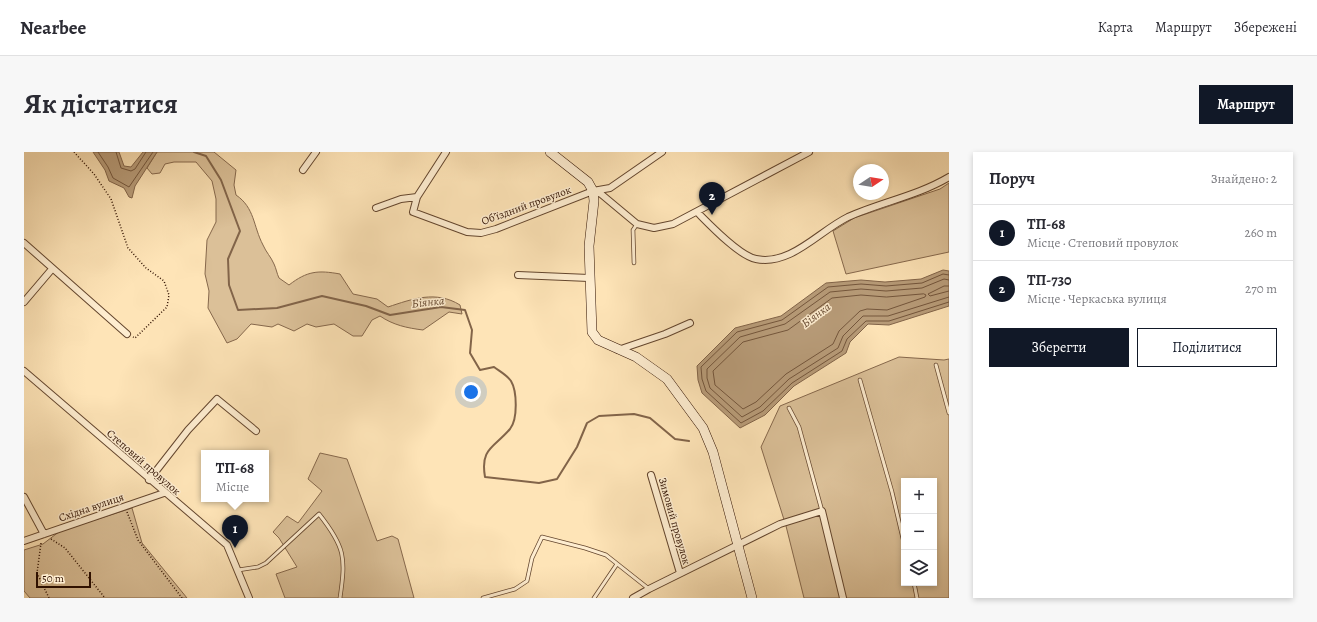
<!DOCTYPE html>
<html lang="uk">
<head>
<meta charset="utf-8">
<style>
  :root { --surface:#fff; --page:#f7f7f7; --text:#2b2b33; --muted:#7c7c81; --line:#e1e1e2; --accent:#111827 }
  body { margin:0; font-family:Alegreya,serif; background:var(--page); color:var(--text) }
  .controls { position:absolute; right:12px; bottom:12px; display:grid; overflow:hidden; border-radius:0px; box-shadow:0 2px 6px #0003 }
  .controls button { width:36px; height:36px; display:grid; place-items:center; padding:0; border:0; border-bottom:1px solid var(--line); background:var(--surface); color:var(--text); font:20px sans-serif }
  .compass { position:absolute; left:829px; top:12px; width:36px; height:36px; border-radius:50%; background:var(--surface); box-shadow:0 2px 6px #0003; rotate:78deg }
  .scale { position:absolute; left:12px; bottom:10px; width:55px; box-sizing:border-box; padding-left:4px; border:2px solid #301100; border-top:0; font-size:11px; line-height:14px; white-space:nowrap; color:#301100; -webkit-text-stroke:3px #feedd0; paint-order:stroke }
  .you { position:absolute; left:447px; top:240px; width:14px; height:14px; margin:-10px; border:3px solid #fff; border-radius:50%; background:#1a73e8; box-shadow:0 0 0 6px #1a73e833 }
  .badge { display:grid; place-items:center; width:26px; height:26px; border-radius:50%; background:var(--accent); color:#fff; font-size:13px; font-weight:700 }
  .pin { position:absolute; translate:-50% -33px; filter:drop-shadow(0 1px 2px #0008) }
  .pin::after { content:''; position:absolute; top:21px; width:14px; height:12px; background:inherit; clip-path:polygon(0 0,100% 0,50% 100%) }
  .popup { position:absolute; left:177px; top:298px; width:68px; height:52px; box-sizing:border-box; display:grid; place-content:center; border-radius:0px; background:var(--surface); filter:drop-shadow(0 1px 3px #0005); font-size:13px; white-space:nowrap; color:var(--muted) }
  .popup b { font-size:15px; color:var(--text) }
  .popup::after { content:''; position:absolute; left:50%; top:100%; margin-left:-8px; border:8px solid transparent; border-top-color:var(--surface) }
  .list { margin:0; padding:0; list-style:none }
  h2 { display:flex; justify-content:space-between; align-items:center; height:52px; margin:0; padding:0 16px; font-size:17px }
  h2 small { font-size:13px; font-weight:400; color:var(--muted) }
  .list li { display:grid; grid-template-columns:26px 1fr auto; gap:12px; align-items:center; box-sizing:border-box; height:56px; padding:0 16px; border-top:1px solid var(--line) }
  .list b { display:block; font-size:15px; white-space:nowrap }
  .list p { margin:0; font-size:13px; white-space:nowrap; color:var(--muted) }
  .list em { font-size:13px; font-style:normal; color:var(--muted) }
  .actions { display:flex; gap:8px; padding:12px 16px }
  .actions a { flex:1; padding:9px 0; border:1px solid var(--accent); border-radius:0px; text-align:center; font-size:14px; color:var(--accent) }
  .actions .main { background:var(--accent); color:#fff }
  .icon { flex:none; width:22px; height:22px; fill:none; stroke:currentColor; stroke-width:2; stroke-linecap:round; stroke-linejoin:round }
  .map { position:relative; flex:none; width:925px; height:446px; overflow:hidden; border-radius:0px }
  header { display:flex; align-items:center; gap:24px; box-sizing:border-box; height:56px; padding:0 20px; background:var(--surface); border-bottom:1px solid var(--line) }
  header strong { font-size:19px }
  nav { display:flex; gap:22px; margin-inline-start:auto; font-size:14px }
  .intro { display:flex; align-items:center; justify-content:space-between; box-sizing:border-box; height:96px; padding:0 24px }
  h1 { margin:0; font-size:28px }
  .button { padding:10px 18px; border-radius:0px; background:var(--accent); color:#fff; font-size:14px; font-weight:700 }
  main { display:flex; gap:24px; padding:0 24px }
  aside { flex:1; background:var(--surface); border-radius:0px; box-shadow:0 2px 6px #0003 }
  .map>svg:first-child { display:block }
  .green { fill:#dbc098; stroke:#86684c; fill-rule:evenodd }
  .water { fill:#b89c79; stroke:#826449 }
  .lines { fill:none; stroke-linecap:round; stroke-linejoin:round }
  .shore { stroke:#74563c; stroke-width:1 }
  .stream { stroke:#826449; stroke-width:2 }
  .lane-casing { stroke:#64462e; stroke-width:4.5 }
  .street-casing { stroke:#64462e; stroke-width:8 }
  .secondary-casing { stroke:#301100; stroke-width:10 }
  .path { stroke:#301100; stroke-width:1.5; stroke-dasharray:1 2; stroke-linecap:butt }
  .lane { stroke:#feedd0; stroke-width:3 }
  .street { stroke:#feedd0; stroke-width:6 }
  .secondary { stroke:#feedd0; stroke-width:9 }
  .labels { text-anchor:middle; stroke-width:3; stroke-linejoin:round; paint-order:stroke }
  .street-label { font-size:11px; fill:#301100; stroke:#feedd0 }
  .water-label { font-size:12px; font-style:italic; fill:#664930; stroke:#feedd0 }
</style>
</head>
<body>
<header>
<strong>Nearbee</strong>
<nav><a>Карта</a><a>Маршрут</a><a>Збережені</a></nav>
</header>
<div class="intro"><h1>Як дістатися</h1><a class="button">Маршрут</a></div>
<main>
<div class="map">
<svg width="925" height="446" viewBox="0 0 925 446">
  <rect width="100%" height="100%" fill="#fee4b7"/>
  <filter id="stains"><feTurbulence type="fractalNoise" baseFrequency=".005" numOctaves="4"/><feColorMatrix values="0 0 0 0 .2 0 0 0 0 .09 0 0 0 0 .02 0 0 0 .5 -.17"/></filter>
  <radialGradient id="worn" r=".72"><stop offset=".6" stop-color="#630" stop-opacity="0"/><stop offset="1" stop-color="#630" stop-opacity=".3"/></radialGradient>
  <path class="green" d="M133 0H190L212 18 210 33 212 43C231 56 229 74 239 93 242 100 247 105 250 112 252 116 253 122 255 126L265 133C283 119 294 118 316 122L329 142 353 147 364 155C388 147 412 138 436 153L438 162 425 160 399 178C383 176 369 173 356 164L348 168 338 184H329L310 172 292 175 283 172 270 179 254 172 248 175 227 172 213 187 203 191 184 156 185 139 181 122 183 88 192 70V47L188 29 172 10H150L141 12 136 21 128 22 123 16Z
    M925 31V100L822 122 809 79 830 66 916 37Z
    M875 205 920 208 925 207V446H780L762 374 737 295 756 254ZM880 329H910V431H880Z
    M296 301 323 307 353 389 368 384 374 387 390 446H261L252 422 273 415 255 386 249 380 263 364 274 371 298 339 284 327Z
    M108 356 118 391 163 446H6L0 439V398L19 392 36 379Z"/>
  <path class="water" d="M69 0H95L100 14 107 15 119 0H133L111 34 108 46 105 45 100 36 85 29 81 18Z
    M919 118 925 119V154L865 173 844 172 826 190 822 201 770 234 741 263 716 276 678 241 674 228 673 214 711 176 757 164 802 131 837 128 861 130 897 127Z"/>
  <g class="lines">
    <path class="shore" d="M74 0 84 15 89 26 105 35 129 0
      M92 0 97 16 107 19 111 17 122 0
      M925 123 919 122 898 131 862 134 837 132 804 135 758 168 713 180 677 215 678 227 682 239 717 271 739 259 768 231 818 199 823 187 842 169H865L925 150
      M925 128 920 127 898 136 862 139 837 137 806 140 761 172 716 185 683 217V226L686 236 718 265 736 255 765 227 814 196 819 184 839 164H864L925 145
      M925 134H920L904 142 906 144 925 139
      M900 142 902 143 901 145 863 158 843 157 836 159 815 179 809 192 762 222 732 250 719 257 691 233 689 219 719 190 764 178 808 146 837 143 862 145Z"/>
    <path class="stream" d="M170 0 182 4 197 28 216 79 204 107 205 133 214 158 253 156 298 144 342 154 366 163 417 155 441 158 448 178 446 201 456 218 470 215C475 219 483 223 487 229 493 239 494 267 486 277 470 296 456 296 461 325L515 331 533 327 553 295 563 271 575 264 610 262 626 266 651 287 665 289"/>
    <g class="lane-casing">
      <path id="lane" d="M610 111 609 78 613 72
        M912 213 925 261
        M836 228 868 340 880 391
        M765 256 775 275 798 359
        M214 418 234 415 242 411 295 362C321 395 322 405 316 446
        M890 431 893 446
        M459 446 491 437 503 429 508 406 518 385 561 396 582 403 625 437
        M570 446 593 412"/>
    </g>
    <g class="street-casing">
      <path id="street" d="M422 0 393 45 389 60 443 80 457 81 472 77 569 39 586 36 638 0
        M279 18 292 0
        M570 39 577 42 613 72 630 76 649 72 785 0
        M352 56 377 47 393 45
        M673 60C685 72 715 104 732 107 767 114 795 79 824 65 857 50 893 44 925 25
        M0 91 103 182
        M494 123 565 126
        M0 150 28 117
        M594 198 641 182 666 171
        M0 219 203 393 225 446
        M627 323 656 421
        M125 328 164 278 193 247 232 279
        M0 345 20 382
        M0 389 140 341
        M609 446 625 437 756 372 798 359 819 446"/>
    </g>
    <g class="secondary-casing">
      <path id="secondary" d="M526 0 564 30 569 39 570 49 565 94 568 180 574 188 612 205 643 227 679 276 689 300 728 446"/>
    </g>
    <path class="path" d="M50 0 70 22 87 47 104 96 122 116 140 129 145 143 143 155 111 186 109 185
      M103 360 114 388 158 446
      M27 387 41 396 81 446
      M17 391 13 421 25 446"/>
    <use href="#lane" class="lane"/>
    <use href="#street" class="street"/>
    <use href="#secondary" class="secondary"/>
  </g>
  <g class="labels">
    <g class="street-label">
      <text transform="translate(502 53) rotate(-20)" y="4">Обʼїздний провулок</text>
      <text transform="translate(120 310) rotate(41)" y="4">Степовий провулок</text>
      <text transform="translate(67 355) rotate(-19)" y="4">Східна вулиця</text>
      <text transform="translate(651 369) rotate(74)" y="4">Зимовий провулок</text>
    </g>
    <g class="water-label">
      <text transform="translate(404 150) rotate(-6)" y="4">Біянка</text>
      <text transform="translate(792 163) rotate(-37)" y="4">Біянка</text>
    </g>
  </g>
  <rect width="100%" height="100%" filter="url(#stains)"/>
  <rect width="100%" height="100%" fill="url(#worn)"/>
</svg>
<div class="controls">
<button>+</button>
<button>−</button>
<button><svg class="icon" aria-label="layers" viewBox="0 0 24 24"><path d="M12 4l9 5-9 5-9-5zM3 14l9 5 9-5"/></svg></button>
</div>
<svg class="compass" viewBox="-18 -18 36 36"><path d="M0-13l5 13h-10z" fill="#e53935"/><path d="M0 13l5-13h-10z" fill="#7c7c81"/></svg>
<div class="scale">50 m</div>
<div class="you"></div>
<div class="pin badge" style="left:211px;top:396px">1</div>
<div class="popup"><b>ТП-68</b>Місце</div>
<div class="pin badge" style="left:688px;top:63px">2</div>
</div>
<aside>
<h2>Поруч<small>Знайдено: 2</small></h2>
<ul class="list">
<li><span class="badge">1</span><div><b>ТП-68</b><p>Місце · Степовий провулок</p></div><em>260 m</em></li>
<li><span class="badge">2</span><div><b>ТП-730</b><p>Місце · Черкаська вулиця</p></div><em>270 m</em></li>
</ul>
<div class="actions"><a class="main">Зберегти</a><a>Поділитися</a></div>
</aside>
</main>
</body>
</html>
